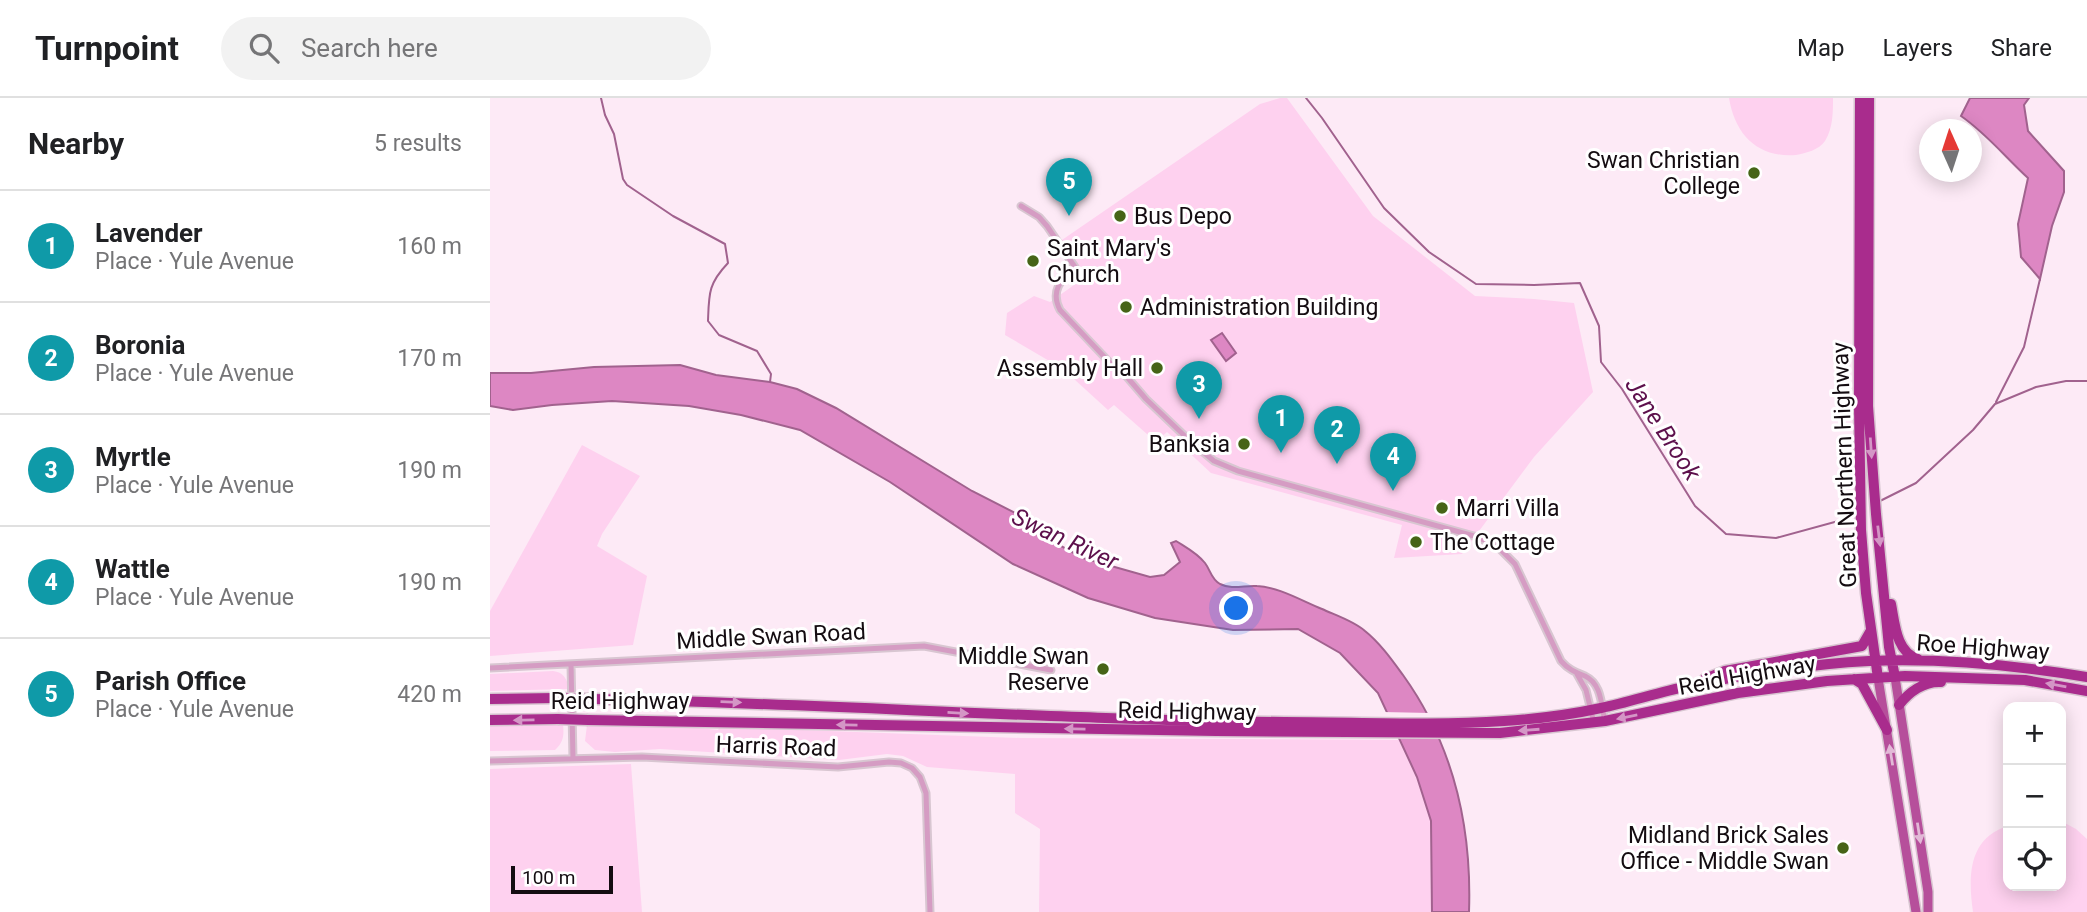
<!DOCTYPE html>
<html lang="en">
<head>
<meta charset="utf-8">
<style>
  :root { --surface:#fff; --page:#f2f2f2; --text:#202124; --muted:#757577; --line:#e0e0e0; --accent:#2563eb }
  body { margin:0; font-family:Roboto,sans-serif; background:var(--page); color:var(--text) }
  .controls { position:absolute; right:21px; bottom:21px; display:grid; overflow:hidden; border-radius:14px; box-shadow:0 4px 18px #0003 }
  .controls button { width:63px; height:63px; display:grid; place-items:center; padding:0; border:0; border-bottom:2px solid var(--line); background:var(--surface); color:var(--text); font:35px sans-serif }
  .compass { position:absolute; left:1429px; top:21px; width:63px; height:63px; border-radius:50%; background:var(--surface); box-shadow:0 4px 18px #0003; rotate:357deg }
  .scale { position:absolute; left:21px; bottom:18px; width:102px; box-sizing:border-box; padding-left:7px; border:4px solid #140c11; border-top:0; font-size:19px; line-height:24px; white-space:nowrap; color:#140c11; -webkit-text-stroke:5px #fff; paint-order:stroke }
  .you { position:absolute; left:747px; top:511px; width:24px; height:24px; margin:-18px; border:5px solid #fff; border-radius:50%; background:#1a73e8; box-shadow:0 0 0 10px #1a73e833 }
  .badge { display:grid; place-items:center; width:46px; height:46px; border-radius:50%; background:var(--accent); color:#fff; font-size:23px; font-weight:700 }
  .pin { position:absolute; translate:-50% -58px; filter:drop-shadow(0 2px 4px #0008) }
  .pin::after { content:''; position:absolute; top:37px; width:24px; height:21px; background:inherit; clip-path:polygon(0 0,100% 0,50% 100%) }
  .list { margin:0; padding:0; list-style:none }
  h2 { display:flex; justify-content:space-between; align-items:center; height:91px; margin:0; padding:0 28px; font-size:30px }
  h2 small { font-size:23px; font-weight:400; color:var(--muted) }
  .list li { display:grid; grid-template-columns:46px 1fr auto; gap:21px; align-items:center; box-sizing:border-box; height:112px; padding:0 28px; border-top:2px solid var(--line) }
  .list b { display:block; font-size:26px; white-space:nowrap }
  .list p { margin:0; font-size:23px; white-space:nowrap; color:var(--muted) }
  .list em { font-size:23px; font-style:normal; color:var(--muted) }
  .icon { flex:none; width:38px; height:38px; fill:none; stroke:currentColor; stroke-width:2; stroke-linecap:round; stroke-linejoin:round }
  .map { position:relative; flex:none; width:1597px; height:814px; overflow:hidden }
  header { display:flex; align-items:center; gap:42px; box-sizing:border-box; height:98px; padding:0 35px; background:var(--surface); border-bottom:2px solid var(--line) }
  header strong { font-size:33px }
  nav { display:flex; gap:38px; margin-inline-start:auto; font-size:24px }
  .search { width:490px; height:63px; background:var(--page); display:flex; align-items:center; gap:18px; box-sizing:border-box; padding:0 24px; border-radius:38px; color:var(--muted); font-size:26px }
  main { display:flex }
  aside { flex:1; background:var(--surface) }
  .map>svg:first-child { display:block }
  .green { fill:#fed1ef }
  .water { fill:#dd87c3; stroke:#a1628e; stroke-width:2 }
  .pier { fill:#fdeaf6 }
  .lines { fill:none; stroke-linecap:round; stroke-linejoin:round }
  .stream { stroke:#a1628e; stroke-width:2 }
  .street-casing { stroke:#d8c6d1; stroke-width:9 }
  .primary-casing { stroke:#d8c6d1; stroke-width:12 }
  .highway-casing { stroke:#d8c6d1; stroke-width:13 }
  .street { stroke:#d59cc3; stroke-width:5 }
  .primary { stroke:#b64f9b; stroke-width:9 }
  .highway { stroke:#a92c8d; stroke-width:10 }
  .highway-bridge-casing { stroke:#d8c6d1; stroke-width:13; stroke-linecap:butt }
  .highway-bridge { stroke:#a92c8d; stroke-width:10 }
  .oneway { fill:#d496c6 }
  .oneway2 { fill:#e2b9d7 }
  .poi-dot { fill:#466417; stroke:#fff; stroke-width:2.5 }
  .labels { text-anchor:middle; stroke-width:6; stroke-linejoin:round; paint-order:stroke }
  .poi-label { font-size:23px; fill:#140c11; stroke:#fff; text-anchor:end }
  .street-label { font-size:23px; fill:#140c11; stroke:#fff }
  .water-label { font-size:24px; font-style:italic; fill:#5d104c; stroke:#fff }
</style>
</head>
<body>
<header>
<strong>Turnpoint</strong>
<div class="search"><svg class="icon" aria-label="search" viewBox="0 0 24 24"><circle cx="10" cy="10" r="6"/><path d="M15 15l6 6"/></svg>Search here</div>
<nav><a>Map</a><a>Layers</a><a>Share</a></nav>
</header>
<main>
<aside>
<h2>Nearby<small>5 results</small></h2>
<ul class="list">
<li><span class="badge" style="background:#0f9aa8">1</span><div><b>Lavender</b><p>Place · Yule Avenue</p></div><em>160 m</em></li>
<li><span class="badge" style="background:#0f9aa8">2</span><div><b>Boronia</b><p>Place · Yule Avenue</p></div><em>170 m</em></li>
<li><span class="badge" style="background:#0f9aa8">3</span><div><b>Myrtle</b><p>Place · Yule Avenue</p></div><em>190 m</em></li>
<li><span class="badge" style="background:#0f9aa8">4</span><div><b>Wattle</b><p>Place · Yule Avenue</p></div><em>190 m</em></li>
<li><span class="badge" style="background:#0f9aa8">5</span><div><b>Parish Office</b><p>Place · Yule Avenue</p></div><em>420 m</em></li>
</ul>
</aside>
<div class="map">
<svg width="1597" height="814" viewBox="0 0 1597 814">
  <rect width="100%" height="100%" fill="#fdeaf6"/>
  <path class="green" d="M790 0H797L883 118 985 198 1044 201 1084 205 1103 294 1044 359 972 456 904 460 912 427 721 375 677 334 666 344 624 307 618 312 573 271 515 237 517 215 544 198 560 204 594 180 569 144 770 6Z
    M1239 0H1343C1343 14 1343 30 1335 43 1329 52 1316 55 1306 57 1268 60 1245 37 1239 0Z
    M92 347 150 378 112 436 107 448 157 478 143 547 0 558V513Z
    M63 573C73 574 78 581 78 591L0 593V576Z
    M0 626H73C74 637 74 644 65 652L0 653Z
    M114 626H168L228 632 230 629 531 640 909 642 927 679 941 723 942 814H549L550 731 525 715V676L437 669 413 658 397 656 349 662 170 651 125 654 105 652 95 643 97 627Z
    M141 666 152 814H0V671Z
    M1571 723 1586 731 1597 741V814H1483C1478 779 1478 740 1518 728V788H1571Z"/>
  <path class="water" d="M1480 0H1539L1534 7 1538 33 1574 73V94L1562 128 1550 181 1531 159 1528 126 1538 80C1515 59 1497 36 1471 18Z
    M732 235 746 255 736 263 721 242Z
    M190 267 226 277 280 284 307 291 346 310 482 393 539 422 569 447 593 460 660 479 674 477 690 464 681 445 686 443C697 450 707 455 715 465 721 473 721 481 730 486 742 492 755 487 767 488 789 489 812 503 832 511 845 517 864 523 875 533 890 545 902 562 913 577 964 648 982 728 979 814H942L941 723 927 679 888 595 850 555 808 531 743 532 665 520 598 500 523 466 400 384 310 332 251 317 199 308 122 303 62 307 23 312 0 308V275H41L104 269Z"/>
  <path class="pier" d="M893 614 940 615 954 640H904Z"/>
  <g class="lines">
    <path class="stream" d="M111 0 115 17 124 36 133 81 137 87 183 118 235 146 238 165C218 186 219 196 218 223L229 237 267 253 281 276 280 284
      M816 0 832 20 894 110 939 154 986 186 1044 187 1090 185 1109 228 1111 264 1132 291 1205 408 1236 436 1286 440 1352 422 1367 414
      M1506 304 1534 249 1550 181
      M1390 403 1426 385 1483 332 1505 306 1546 289 1576 283H1597"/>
    <g class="street-casing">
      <path id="street" d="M531 108 549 119 557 128 585 169C571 181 560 193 570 212L622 267 637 279 656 301 700 343 724 363 748 373 984 438 1006 447 1025 466 1071 563C1079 572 1085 574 1095 578 1112 586 1111 607 1115 623
        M81 566 83 661
        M0 570 434 548 561 572
        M1087 576 1096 592 1104 625
        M0 663 152 659 348 669 399 664 411 665 422 670 430 679 436 695 440 814"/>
    </g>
    <g class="primary-casing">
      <path id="primary" d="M1405 579 1438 794V814
        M1388 580 1426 814"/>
    </g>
    <g class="highway-casing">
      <path id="highway" d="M1370 0 1369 308 1371 432 1376 495 1388 580
        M1379 0 1378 308 1386 416 1399 549 1405 579
        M1401 506C1405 526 1406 554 1428 561
        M1215 581 1235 573 1372 548 1380 534
        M1364 581 1372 586 1397 632
        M0 601 65 600
        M99 601C331 605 562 622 794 624 867 624 941 628 1014 623 1046 621 1079 617 1111 610 1140 604 1169 594 1199 588 1258 576 1319 566 1379 563 1452 560 1525 567 1597 579
        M1409 607C1419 594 1434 583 1451 584
        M0 622 68 621
        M98 622 726 633 1010 635 1115 623 1248 595 1337 583 1415 578 1535 582 1597 593"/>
    </g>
    <use href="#street" class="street"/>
    <use href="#primary" class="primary"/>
    <use href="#highway" class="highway"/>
    <g class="highway-bridge-casing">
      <path id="highway-bridge" d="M65 600 99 601
        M68 621 98 622"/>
    </g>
    <use href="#highway-bridge" class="highway-bridge"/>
  </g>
  <defs><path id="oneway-solid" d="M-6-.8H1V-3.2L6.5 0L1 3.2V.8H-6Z" transform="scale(1.75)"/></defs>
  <g class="oneway">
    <use href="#oneway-solid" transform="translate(1381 350) rotate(86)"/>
    <use href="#oneway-solid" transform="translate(1389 438) rotate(83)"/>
    <use href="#oneway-solid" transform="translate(1566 587) rotate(-170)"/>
    <use href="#oneway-solid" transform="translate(241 604) rotate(2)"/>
    <use href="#oneway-solid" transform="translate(468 615) rotate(3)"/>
    <use href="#oneway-solid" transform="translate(1137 619) rotate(169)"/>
    <use href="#oneway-solid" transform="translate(34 622) rotate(179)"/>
    <use href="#oneway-solid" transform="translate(357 627) rotate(-179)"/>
    <use href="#oneway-solid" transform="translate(585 631) rotate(-179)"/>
    <use href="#oneway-solid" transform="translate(1039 632) rotate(176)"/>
  </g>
  <g class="oneway2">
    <use href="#oneway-solid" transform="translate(1401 657) rotate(-99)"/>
    <use href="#oneway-solid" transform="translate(1429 735) rotate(81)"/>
  </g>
  <g class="poi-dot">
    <circle cx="1264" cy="75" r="7"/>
    <circle cx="630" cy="118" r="7"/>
    <circle cx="543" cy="163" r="7"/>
    <circle cx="636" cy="209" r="7"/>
    <circle cx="667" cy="270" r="7"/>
    <circle cx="754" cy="346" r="7"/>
    <circle cx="952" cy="410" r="7"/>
    <circle cx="926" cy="444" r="7"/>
    <circle cx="613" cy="571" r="7"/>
    <circle cx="1353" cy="750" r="7"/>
  </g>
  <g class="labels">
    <g class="poi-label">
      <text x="1250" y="70">Swan Christian<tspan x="1250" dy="26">College</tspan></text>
      <text x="644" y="126" text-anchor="start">Bus Depo</text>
      <text x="557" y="158" text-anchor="start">Saint Mary's<tspan x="557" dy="26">Church</tspan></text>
      <text x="650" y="217" text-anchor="start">Administration Building</text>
      <text x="653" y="278">Assembly Hall</text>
      <text x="740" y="354">Banksia</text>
      <text x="966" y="418" text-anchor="start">Marri Villa</text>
      <text x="940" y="452" text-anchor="start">The Cottage</text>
      <text x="599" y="566">Middle Swan<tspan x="599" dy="26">Reserve</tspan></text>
      <text x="1339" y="745">Midland Brick Sales<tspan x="1339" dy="26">Office - Middle Swan</tspan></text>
    </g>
    <g class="street-label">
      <text transform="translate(1354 367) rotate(-92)" y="8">Great Northern Highway</text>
      <text transform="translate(281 538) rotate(-3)" y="8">Middle Swan Road</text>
      <text transform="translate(1493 549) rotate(4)" y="8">Roe Highway</text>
      <text transform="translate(1257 577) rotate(-10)" y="8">Reid Highway</text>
      <text x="130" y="611">Reid Highway</text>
      <text transform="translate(697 613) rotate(1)" y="8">Reid Highway</text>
      <text transform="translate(286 648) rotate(2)" y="8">Harris Road</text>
    </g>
    <g class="water-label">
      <text transform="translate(1173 331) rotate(57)" y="8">Jane Brook</text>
      <text transform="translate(575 441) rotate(25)" y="8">Swan River</text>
    </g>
  </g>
</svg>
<div class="controls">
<button>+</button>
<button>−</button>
<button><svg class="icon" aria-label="locate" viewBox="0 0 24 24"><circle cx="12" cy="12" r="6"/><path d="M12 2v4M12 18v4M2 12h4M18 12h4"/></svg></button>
</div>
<svg class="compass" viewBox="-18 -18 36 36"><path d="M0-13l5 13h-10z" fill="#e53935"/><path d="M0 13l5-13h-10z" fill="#757577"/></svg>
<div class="scale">100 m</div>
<div class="you"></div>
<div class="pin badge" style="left:791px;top:355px;background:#0f9aa8">1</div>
<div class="pin badge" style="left:847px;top:366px;background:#0f9aa8">2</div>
<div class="pin badge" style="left:709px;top:321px;background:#0f9aa8">3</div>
<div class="pin badge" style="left:903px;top:393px;background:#0f9aa8">4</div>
<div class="pin badge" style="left:579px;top:118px;background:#0f9aa8">5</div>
</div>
</main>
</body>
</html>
